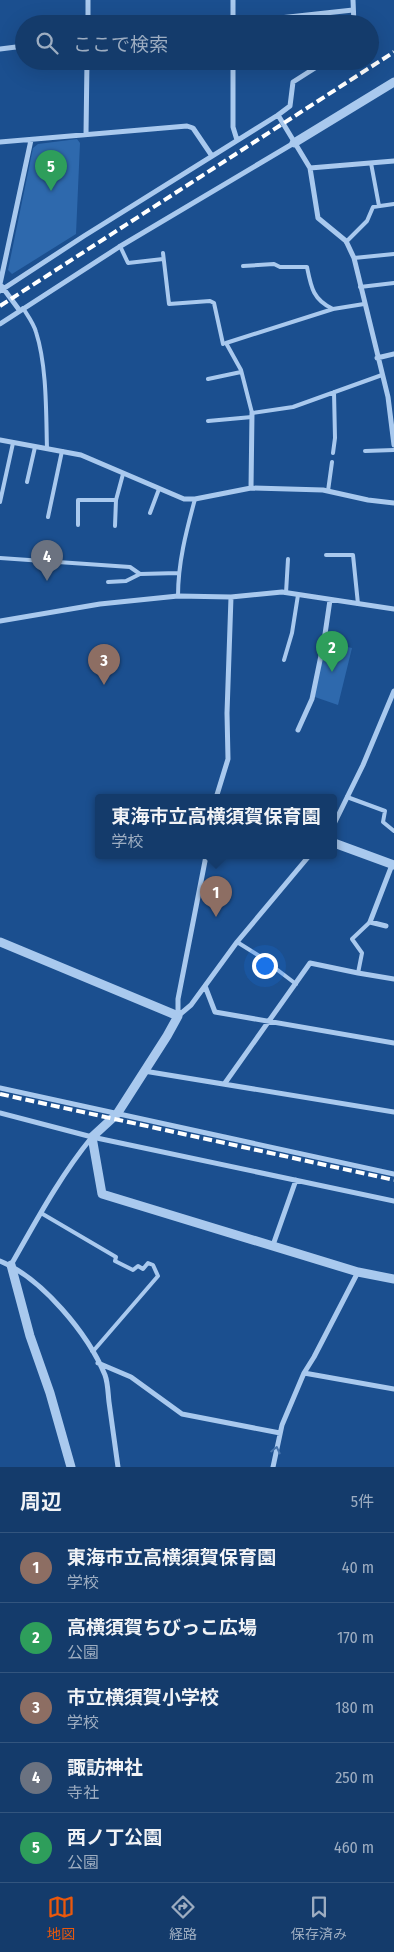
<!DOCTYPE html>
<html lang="ja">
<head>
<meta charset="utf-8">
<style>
  :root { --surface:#143b6b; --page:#1d4271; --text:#f1f3f6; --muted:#9dadc1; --line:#33557e; --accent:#ea580c }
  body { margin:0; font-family:"Fira Sans Condensed","Noto Sans JP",sans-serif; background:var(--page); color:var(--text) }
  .you { position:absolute; left:264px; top:965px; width:18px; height:18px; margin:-12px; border:4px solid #fff; border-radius:50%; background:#1a73e8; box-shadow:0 0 0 8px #1a73e833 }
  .badge { display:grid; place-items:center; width:32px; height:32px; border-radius:50%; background:var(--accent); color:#fff; font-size:16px; font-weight:700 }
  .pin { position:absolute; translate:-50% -41px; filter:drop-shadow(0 1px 2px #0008) }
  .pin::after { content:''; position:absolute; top:26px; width:18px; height:15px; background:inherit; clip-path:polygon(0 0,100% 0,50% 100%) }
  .popup { position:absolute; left:95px; top:794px; width:242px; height:65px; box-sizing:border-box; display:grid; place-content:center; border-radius:5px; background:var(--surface); filter:drop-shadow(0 1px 4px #0005); font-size:16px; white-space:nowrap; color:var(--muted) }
  .popup b { font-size:19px; color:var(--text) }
  .popup::after { content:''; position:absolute; left:50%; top:100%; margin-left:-10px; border:10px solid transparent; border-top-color:var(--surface) }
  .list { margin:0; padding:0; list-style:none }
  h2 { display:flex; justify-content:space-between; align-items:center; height:65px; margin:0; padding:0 20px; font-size:21px }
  h2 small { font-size:16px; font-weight:400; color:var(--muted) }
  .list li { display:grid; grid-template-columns:32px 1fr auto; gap:15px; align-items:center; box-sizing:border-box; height:70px; padding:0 20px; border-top:1px solid var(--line) }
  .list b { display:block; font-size:19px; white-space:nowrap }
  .list p { margin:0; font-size:16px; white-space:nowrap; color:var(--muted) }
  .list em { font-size:16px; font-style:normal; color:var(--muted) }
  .icon { flex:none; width:28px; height:28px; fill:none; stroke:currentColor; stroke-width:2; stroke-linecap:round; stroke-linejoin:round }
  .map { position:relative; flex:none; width:394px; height:1467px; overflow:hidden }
  .search { position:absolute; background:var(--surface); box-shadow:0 5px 20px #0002; left:15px; right:15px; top:15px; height:55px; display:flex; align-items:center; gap:12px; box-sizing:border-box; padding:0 18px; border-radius:28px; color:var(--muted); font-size:19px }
  .sheet { height:415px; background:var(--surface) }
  nav { display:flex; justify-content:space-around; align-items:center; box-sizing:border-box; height:70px; border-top:1px solid var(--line); background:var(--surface); font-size:14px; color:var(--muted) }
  nav a { display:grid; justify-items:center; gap:2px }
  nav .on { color:var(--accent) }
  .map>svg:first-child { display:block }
  .green { fill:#2e69ad }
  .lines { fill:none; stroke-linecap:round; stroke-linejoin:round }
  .service { stroke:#a9c9ee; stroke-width:4 }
  .minor { stroke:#a9c9ee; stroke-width:5 }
  .tertiary { stroke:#a9c9ee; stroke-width:9 }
  .rail { stroke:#fff; stroke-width:4; stroke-dasharray:9 4; stroke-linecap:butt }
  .oneway { stroke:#4674ac }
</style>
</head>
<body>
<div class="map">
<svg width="394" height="1467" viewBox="0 0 394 1467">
  <rect width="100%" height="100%" fill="#1b4f8f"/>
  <path class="green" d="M77 139 80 143 76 234 12 274 8 270 33 148 38 144Z
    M324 642 352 648 338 705 312 696Z"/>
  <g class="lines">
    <path class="service" d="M371 163 379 206
      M346 242 367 221 373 207 394 204
      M120 246 128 263 163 259
      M163 253 169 304 210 301 214 303 223 344
      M354 258 394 254
      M243 266 274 264 280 267H307C311 287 313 300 333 309
      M360 287 394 283
      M364 304 333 309 226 343 241 370 252 413 293 407 382 375
      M23 308C28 316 34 324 36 332 47 366 46 413 47 449
      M208 379 241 372
      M208 421 252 417
      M365 451 394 450
      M333 453 335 438 334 392
      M27 482 35 447
      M328 491 332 462
      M0 502 13 443
      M150 513 159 489
      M48 517 62 451
      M78 525V500H116
      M115 526 116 500 123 474
      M326 555H353L358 604
      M0 558 130 567 140 574
      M108 582 126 581 140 574 178 573
      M286 593 288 559
      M178 596C178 563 186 532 195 499
      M284 660 292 633 298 595
      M347 797 385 811 383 822 394 831
      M237 942 269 962 271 965 296 984
      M358 973 362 953 352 939 370 922
      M41 1213 116 1257 115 1261 133 1270 138 1266 143 1269 148 1263 153 1265 158 1276 95 1349 92 1351"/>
    <path class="minor" d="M353 0 354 24
      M88 24V0
      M225 24 353 10
      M233 24V0
      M0 49 24 46
      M233 61V127L237 140
      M278 115 310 168 318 218 346 241 354 258 388 397 394 445
      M86 134 87 61
      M0 142 187 126 193 128 212 156
      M310 168 394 161
      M0 291 84 236 278 115 290 106 293 82 326 61
      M20 311 0 284 31 140
      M0 324 119 247 294 143
      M377 358 394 354
      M0 440 81 455 184 499H195L251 488 323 490 368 500 394 503
      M251 488 252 413
      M0 621 100 604 178 596 231 597 282 592 394 609
      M298 730 312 699 324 641 330 600
      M216 798 228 759 227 713 231 597
      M334 824 363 765 394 691
      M386 926 370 922 392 865
      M205 986 215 1012 394 1043
      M178 1016 191 1005 237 942 309 856
      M178 1016V999L206 856
      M144 1071 394 1112
      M225 1083 310 963 358 973 394 979
      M0 1088 394 1174
      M0 1113 92 1137 394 1201
      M273 1245 296 1180
      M0 1261C42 1278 88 1334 105 1375 108 1383 108 1394 109 1402 112 1424 115 1445 118 1467
      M11 1265C36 1221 60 1176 92 1137
      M98 1363 131 1377 182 1414 280 1433
      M304 1373 394 1389
      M273 1467 282 1425 304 1373 314 1357 358 1272"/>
    <path class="tertiary" d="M294 143 394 82
      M334 843 394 865
      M0 942 178 1016 167 1036 117 1114 92 1137 102 1194 358 1272 394 1279
      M11 1265 30 1336 50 1393 71 1467"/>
    <path class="rail" d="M0 306 394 52
      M0 1094 394 1180"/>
  </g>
  <defs><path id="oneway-chevron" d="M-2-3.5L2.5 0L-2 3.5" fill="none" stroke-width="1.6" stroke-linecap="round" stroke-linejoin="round" transform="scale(1.25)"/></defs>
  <use class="oneway" href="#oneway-chevron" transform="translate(276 1450) rotate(-77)"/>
</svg>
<div class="you"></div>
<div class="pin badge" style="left:216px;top:917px;background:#8d6e63">1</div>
<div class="popup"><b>東海市立高横須賀保育園</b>学校</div>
<div class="pin badge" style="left:332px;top:672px;background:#2e9e5b">2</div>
<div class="pin badge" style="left:104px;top:685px;background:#8d6e63">3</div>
<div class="pin badge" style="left:47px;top:581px;background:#6b7280">4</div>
<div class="pin badge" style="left:51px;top:191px;background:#2e9e5b">5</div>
<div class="search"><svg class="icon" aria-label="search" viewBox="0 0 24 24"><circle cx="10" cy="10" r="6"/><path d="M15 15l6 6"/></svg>ここで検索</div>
</div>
<section class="sheet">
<h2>周辺<small>5件</small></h2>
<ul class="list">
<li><span class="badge" style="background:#8d6e63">1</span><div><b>東海市立高横須賀保育園</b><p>学校</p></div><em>40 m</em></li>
<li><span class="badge" style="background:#2e9e5b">2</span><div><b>高横須賀ちびっこ広場</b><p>公園</p></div><em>170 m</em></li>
<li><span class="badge" style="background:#8d6e63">3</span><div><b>市立横須賀小学校</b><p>学校</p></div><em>180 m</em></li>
<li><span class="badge" style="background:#6b7280">4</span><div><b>諏訪神社</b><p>寺社</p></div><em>250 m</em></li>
<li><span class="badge" style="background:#2e9e5b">5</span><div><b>西ノ丁公園</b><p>公園</p></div><em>460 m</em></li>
</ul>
</section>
<nav>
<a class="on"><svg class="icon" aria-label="map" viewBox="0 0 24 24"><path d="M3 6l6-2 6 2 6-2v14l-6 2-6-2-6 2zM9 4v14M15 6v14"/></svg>地図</a>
<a><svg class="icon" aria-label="directions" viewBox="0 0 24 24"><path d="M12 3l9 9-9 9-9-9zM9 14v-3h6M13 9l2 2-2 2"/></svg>経路</a>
<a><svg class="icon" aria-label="saved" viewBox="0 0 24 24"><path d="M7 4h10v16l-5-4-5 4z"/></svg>保存済み</a>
</nav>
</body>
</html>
